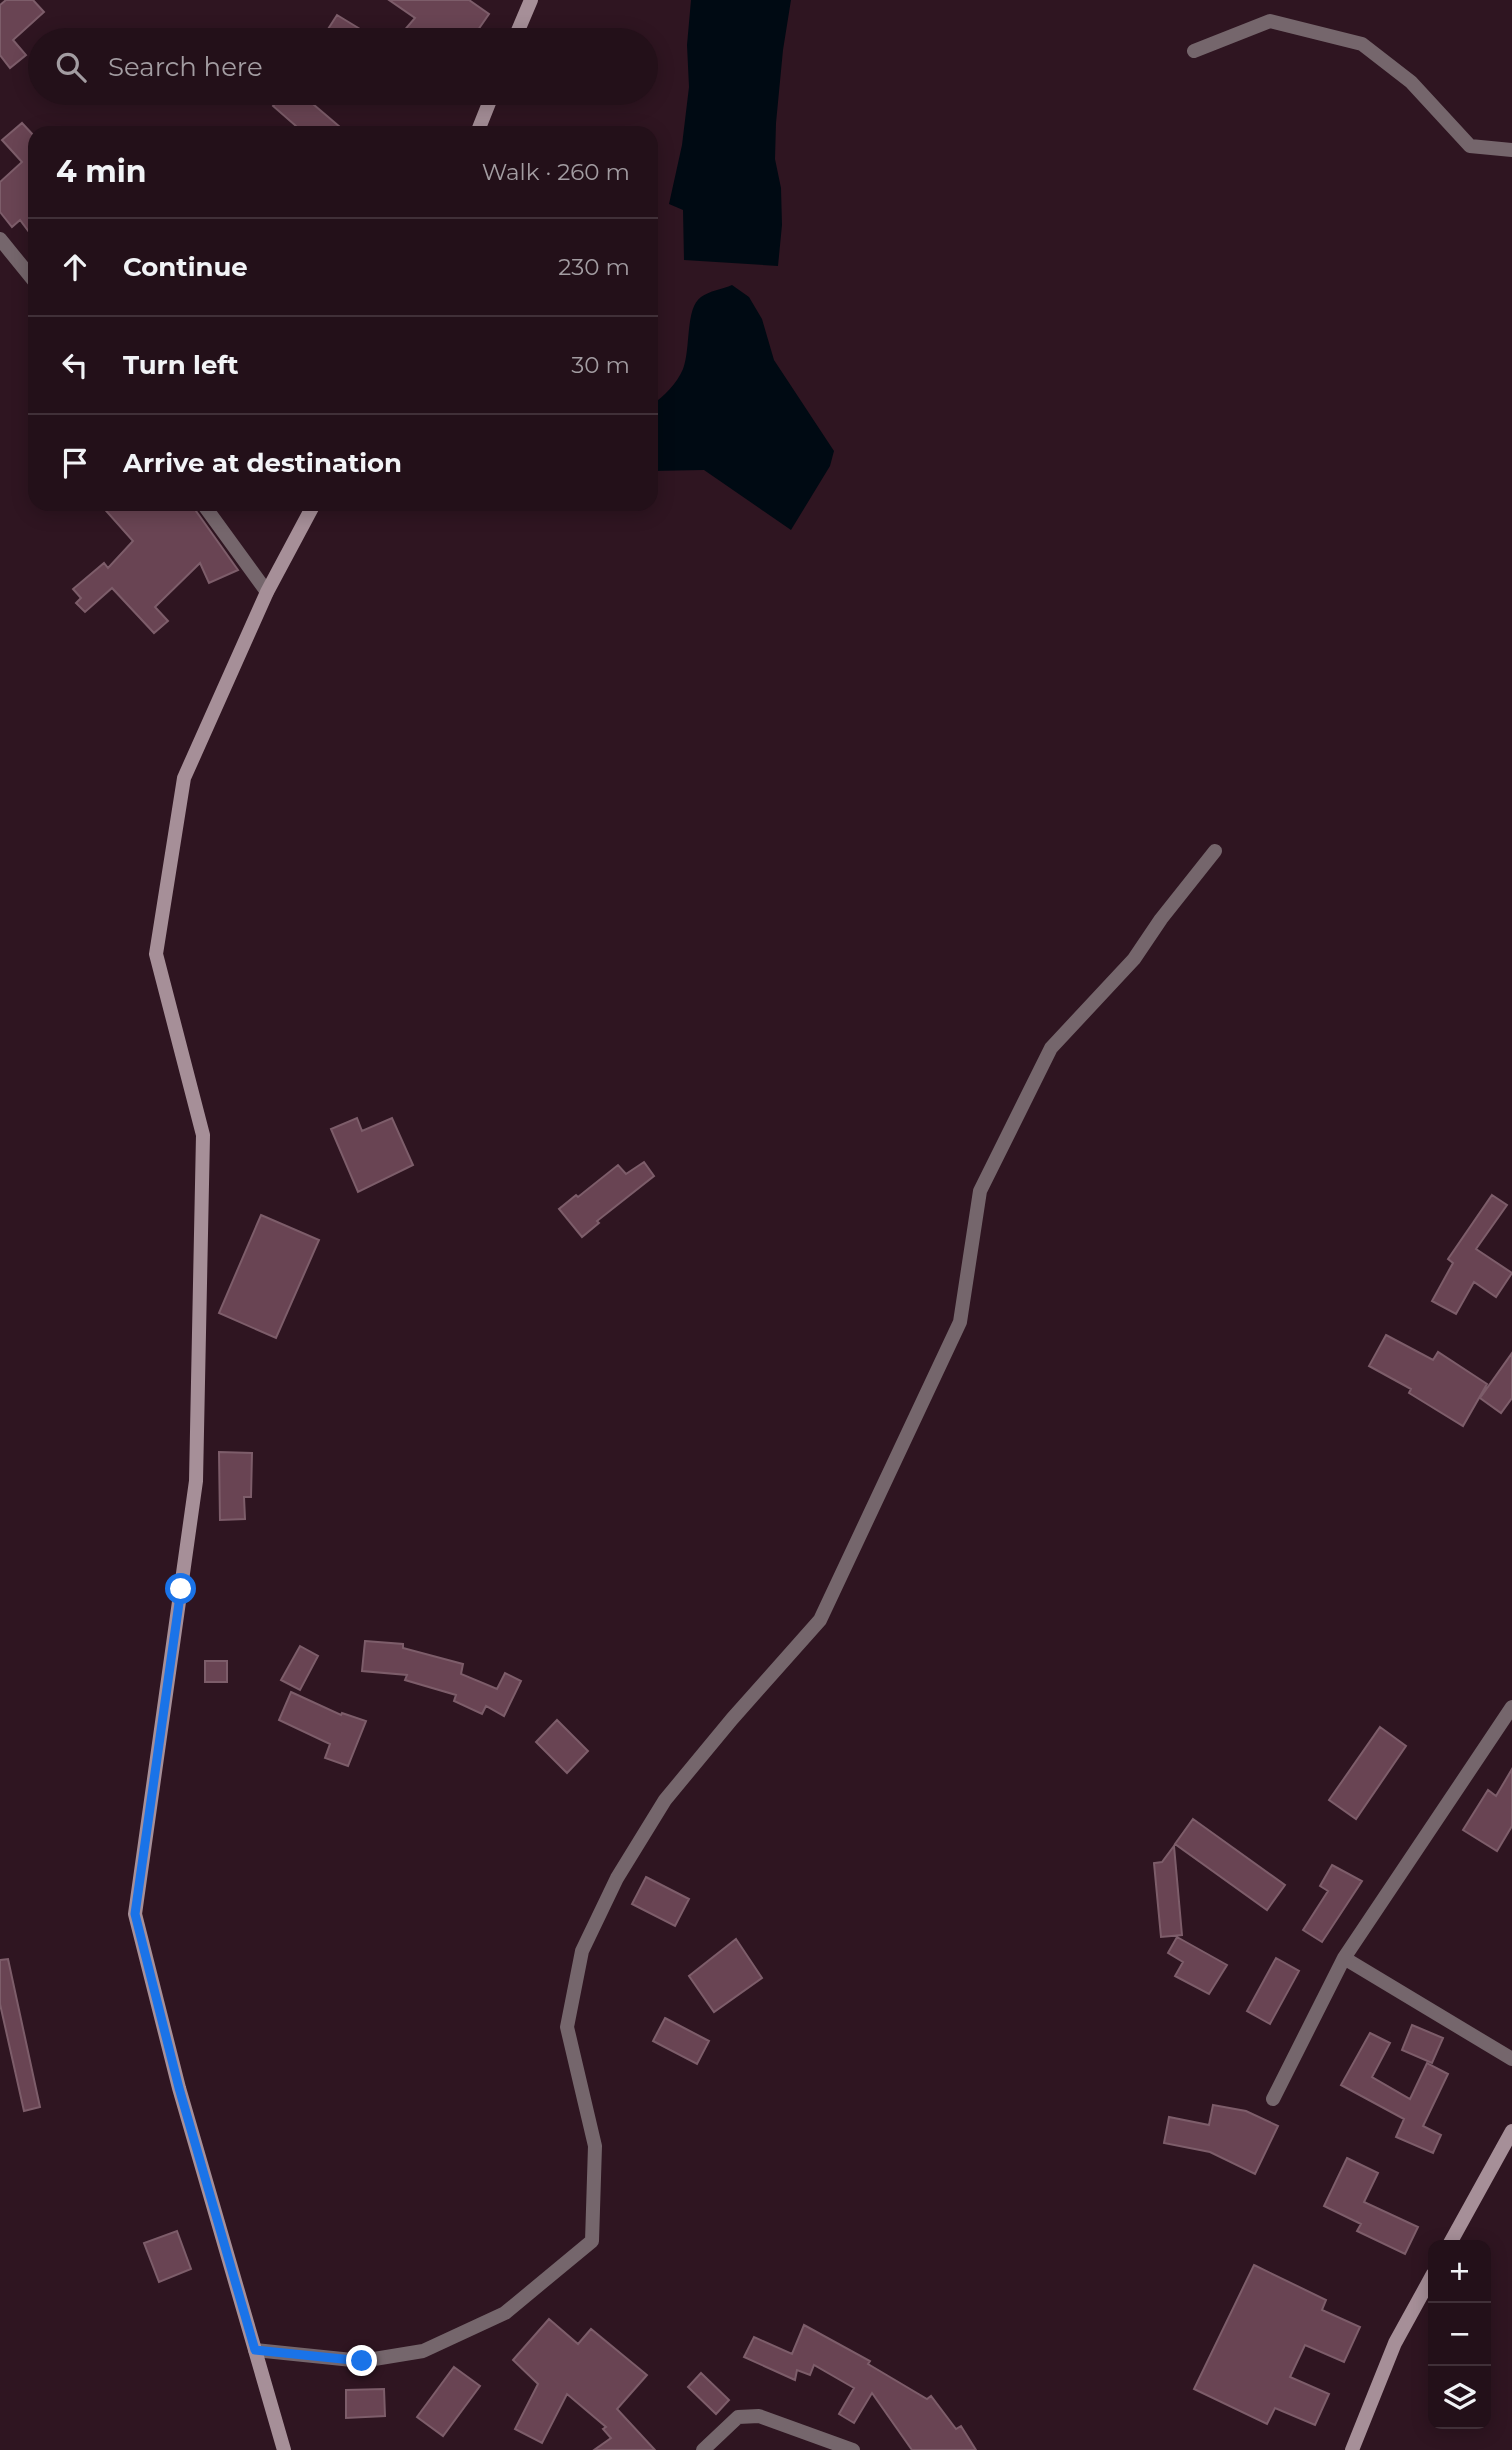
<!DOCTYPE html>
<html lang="en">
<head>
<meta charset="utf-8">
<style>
  :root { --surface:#231019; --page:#2b1922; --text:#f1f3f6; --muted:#a39da2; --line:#403038 }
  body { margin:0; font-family:Montserrat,sans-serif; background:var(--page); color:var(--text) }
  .controls { position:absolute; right:21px; bottom:21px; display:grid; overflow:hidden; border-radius:14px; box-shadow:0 4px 18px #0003 }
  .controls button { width:63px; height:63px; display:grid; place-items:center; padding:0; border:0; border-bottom:2px solid var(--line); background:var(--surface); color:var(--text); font:35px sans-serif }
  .stop { position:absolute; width:21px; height:21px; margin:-16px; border:5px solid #1a73e8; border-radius:50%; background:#fff }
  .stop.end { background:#1a73e8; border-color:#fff; box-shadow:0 2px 7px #0008 }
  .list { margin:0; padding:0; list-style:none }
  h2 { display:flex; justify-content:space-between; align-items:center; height:91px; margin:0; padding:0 28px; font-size:30px }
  h2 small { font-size:23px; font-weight:400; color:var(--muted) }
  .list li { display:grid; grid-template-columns:46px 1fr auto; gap:21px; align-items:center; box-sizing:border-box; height:98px; padding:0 28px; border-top:2px solid var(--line) }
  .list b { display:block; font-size:26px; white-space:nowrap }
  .list em { font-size:23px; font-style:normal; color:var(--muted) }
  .icon { flex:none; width:38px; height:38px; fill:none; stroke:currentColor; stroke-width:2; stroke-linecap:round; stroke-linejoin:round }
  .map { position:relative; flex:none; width:1512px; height:2450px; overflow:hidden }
  .search { position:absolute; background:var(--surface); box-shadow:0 4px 18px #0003; left:28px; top:28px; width:630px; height:77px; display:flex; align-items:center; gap:18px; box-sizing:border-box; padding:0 24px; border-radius:38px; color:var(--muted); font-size:26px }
  .panel { position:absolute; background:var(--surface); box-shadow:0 4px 18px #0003; left:28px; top:126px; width:630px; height:385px; border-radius:21px }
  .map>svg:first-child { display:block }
  .water { fill:#000a13 }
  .building { fill:#694453; stroke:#7d5d6a; stroke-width:2 }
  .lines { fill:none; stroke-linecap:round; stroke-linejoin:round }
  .street { stroke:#75666c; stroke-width:14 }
  .secondary { stroke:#a68f98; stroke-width:14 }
  .route { stroke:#1a73e8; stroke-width:9 }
</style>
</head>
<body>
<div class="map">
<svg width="1512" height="2450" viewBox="0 0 1512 2450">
  <rect width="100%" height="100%" fill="#2f1521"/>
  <path class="water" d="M691 0H791L783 50 776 123 775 159 781 188 782 225 778 266 684 260 683 210 669 204 682 145 689 87 687 45Z
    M732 285 749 297 762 319 774 360 834 451 830 466 791 530 704 470 651 471V405C664 397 677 383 683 369 691 349 685 308 701 297 709 291 723 289 732 285Z"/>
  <path class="building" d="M6 0H33L44 12 13 40 26 55 10 68 0 55V5Z
    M389 0H469L489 14 471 40H396L415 18Z
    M337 15 378 40H321Z
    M284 93H300L347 133H304L273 106Z
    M22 123 35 137V240L20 220 12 227 0 212V182L22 162 2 140Z
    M100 504H191L238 570 209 583 200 563 155 607 168 621 154 633 112 588 85 612 76 603 81 598 73 589 104 563 108 568 133 541Z
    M357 1118 362 1131 392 1118 413 1165 358 1192 331 1129Z
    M644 1162 654 1176 597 1221 599 1223 582 1237 559 1209 576 1195 578 1197 618 1165 626 1174Z
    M1492 1195 1507 1205 1476 1249 1512 1273 1496 1297 1474 1282 1456 1314 1432 1301 1453 1263 1448 1259Z
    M261 1215 319 1240 276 1338 219 1313Z
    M1386 1335 1433 1360 1438 1352 1487 1384 1463 1426 1409 1393 1411 1389 1369 1366Z
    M1512 1353V1398L1501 1413 1480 1398Z
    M219 1452 252 1453 251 1497H244L245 1519 220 1520Z
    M365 1641 403 1644V1648L463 1664 461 1674 497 1689 505 1673 521 1681 504 1716 486 1706 482 1714 454 1701 456 1695 405 1680 407 1675 362 1671Z
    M300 1646 318 1656 300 1690 281 1680Z
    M205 1661H227V1682H205Z
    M291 1692 341 1715 342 1713 366 1721 348 1766 325 1758 330 1744 279 1720Z
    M557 1720 588 1751 567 1773 536 1742Z
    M1380 1727 1406 1746 1356 1819 1329 1800Z
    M1512 1769V1826L1497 1851 1463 1830 1488 1790 1496 1796Z
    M1193 1819 1285 1885 1267 1910 1175 1844Z
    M1174 1846 1182 1935 1161 1937 1154 1863 1162 1862Z
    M1332 1865 1362 1881 1322 1942 1303 1930 1328 1891 1320 1886Z
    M646 1877 689 1899 675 1926 632 1904Z
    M1177 1937 1227 1965 1209 1994 1175 1976 1183 1962 1168 1953Z
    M736 1939 762 1978 714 2012 689 1976Z
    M1276 1958 1299 1971 1270 2024 1247 2011Z
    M8 1959 40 2107 24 2111 0 2004V1960Z
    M665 2018 709 2041 697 2064 653 2041Z
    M1412 2025 1443 2038 1432 2063 1402 2050Z
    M1370 2033 1390 2043 1372 2077 1410 2099 1427 2063 1448 2074 1423 2126 1441 2135 1433 2153 1396 2137 1404 2119 1341 2085Z
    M1213 2105 1246 2111 1278 2126 1255 2174 1210 2152 1164 2143 1169 2117 1209 2125Z
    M1347 2158 1378 2173 1364 2202 1418 2227 1405 2254 1357 2231 1361 2224 1324 2206Z
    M177 2231 191 2269 159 2282 144 2243Z
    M1254 2265 1326 2300 1322 2310 1360 2327 1344 2362 1305 2345 1290 2377 1329 2394 1315 2425 1275 2408 1267 2424 1194 2389Z
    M549 2319 578 2344 591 2329 647 2375 617 2409 655 2450H594L611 2438 603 2429 606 2427 567 2394 542 2443 515 2429 538 2384 513 2360Z
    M804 2325 870 2361 868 2364 927 2399 931 2396 956 2429 961 2426 976 2450H912L872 2393 854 2423 839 2414 854 2388 814 2365 810 2375 797 2370 795 2380 744 2357 754 2337 792 2354Z
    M454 2367 480 2386 443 2436 417 2417Z
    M701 2373 729 2400 716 2414 688 2387Z
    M384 2389 385 2416 346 2418V2390Z"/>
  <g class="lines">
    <path class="street" d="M1194 51 1270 21 1362 44 1411 82 1470 146 1512 150
      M0 239 35 282
      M203 504 267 592
      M1344 1958 1512 2059
      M1273 2099 1344 1958 1512 1707
      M255 2350 362 2361 423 2351 505 2313 592 2241 595 2146 567 2027 582 1951 617 1878 665 1800 732 1719 820 1620 960 1322 980 1191 1051 1048 1134 959 1161 919 1215 851
      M703 2450 738 2417 759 2416 853 2450"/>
    <path class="secondary" d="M514 40 531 0
      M477 133 493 93
      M1449 2245 1512 2131
      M284 2450 179 2088 135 1914 196 1481 203 1135 156 954 184 778 267 592 314 504
      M1352 2450 1395 2343 1433 2274"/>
  </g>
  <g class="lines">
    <path class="route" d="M181 1589 135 1914 179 2088 255 2350 362 2361"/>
  </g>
</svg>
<div class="controls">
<button>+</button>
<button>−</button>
<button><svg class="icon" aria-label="layers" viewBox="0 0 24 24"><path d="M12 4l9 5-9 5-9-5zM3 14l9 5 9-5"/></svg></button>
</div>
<div class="stop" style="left:181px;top:1589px"></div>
<div class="stop end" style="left:362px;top:2361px"></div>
<div class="search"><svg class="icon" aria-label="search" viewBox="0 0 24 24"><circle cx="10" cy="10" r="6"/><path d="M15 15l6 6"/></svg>Search here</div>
<section class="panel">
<h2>4 min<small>Walk · 260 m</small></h2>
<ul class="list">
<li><svg class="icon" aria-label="ahead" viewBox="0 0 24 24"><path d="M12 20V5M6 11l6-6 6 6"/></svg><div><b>Continue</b></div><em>230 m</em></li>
<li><svg class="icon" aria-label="left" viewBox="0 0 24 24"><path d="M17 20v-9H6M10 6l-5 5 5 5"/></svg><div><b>Turn left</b></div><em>30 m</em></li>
<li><svg class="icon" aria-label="arrive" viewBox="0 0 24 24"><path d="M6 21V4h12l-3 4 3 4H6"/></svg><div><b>Arrive at destination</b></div></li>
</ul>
</section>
</div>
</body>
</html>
